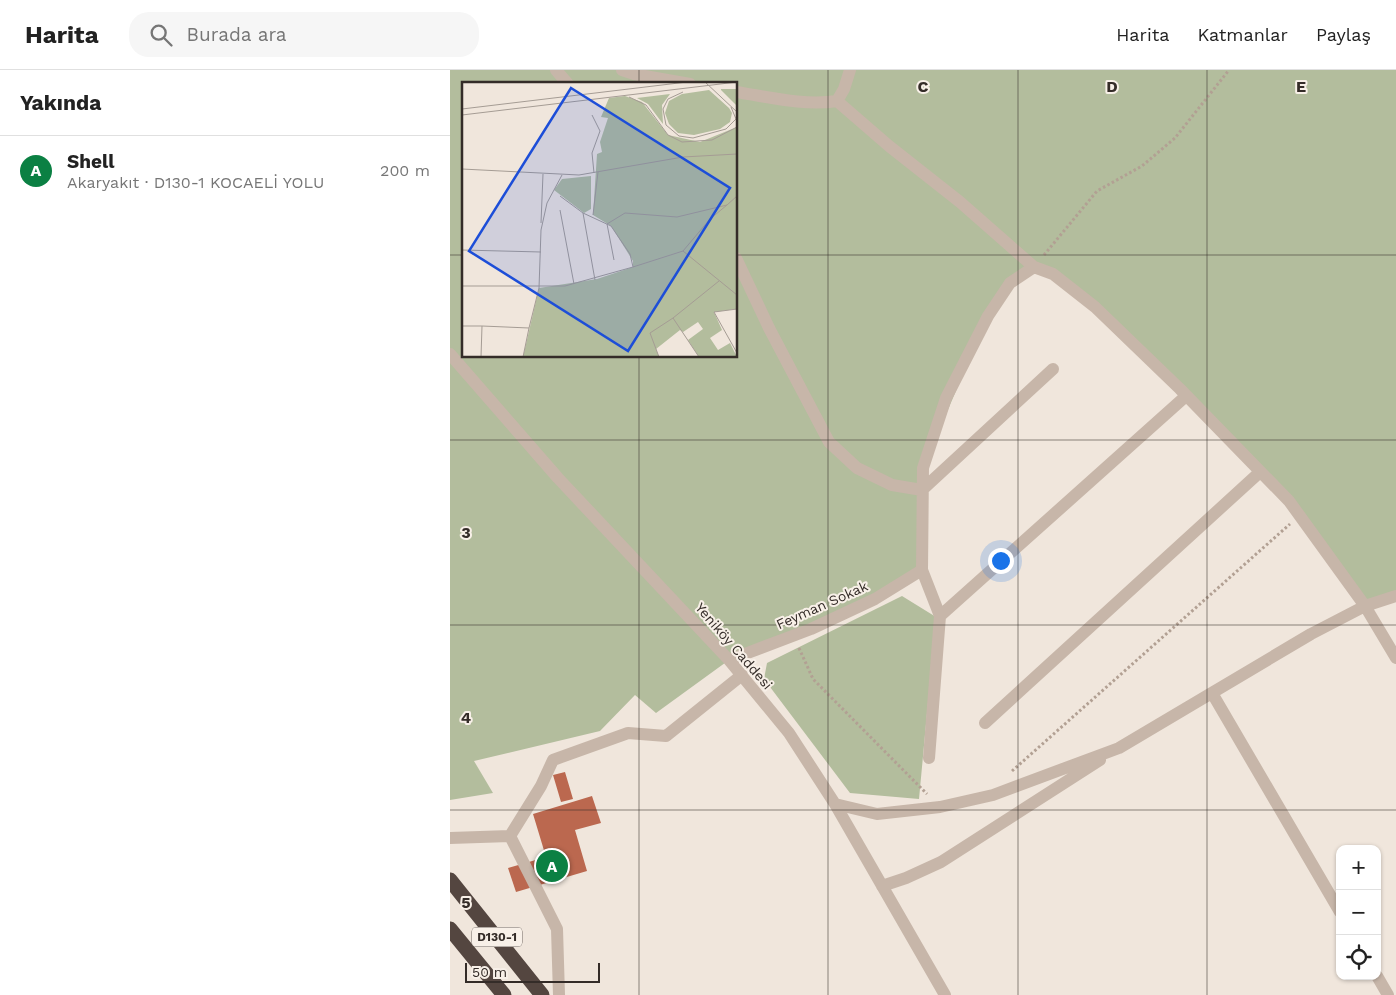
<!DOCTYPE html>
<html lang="tr">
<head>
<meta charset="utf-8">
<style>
  :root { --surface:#fff; --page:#f6f6f6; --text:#222; --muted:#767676; --line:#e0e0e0; --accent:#0b8043 }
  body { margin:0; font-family:"Work Sans",sans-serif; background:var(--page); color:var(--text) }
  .controls { position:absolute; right:15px; bottom:15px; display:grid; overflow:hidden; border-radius:10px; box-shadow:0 1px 4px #0004 }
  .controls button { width:45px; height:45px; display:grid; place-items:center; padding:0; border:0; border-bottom:1px solid var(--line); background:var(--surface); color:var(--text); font:25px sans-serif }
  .scale { position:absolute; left:15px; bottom:12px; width:135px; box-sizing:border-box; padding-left:5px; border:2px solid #342c28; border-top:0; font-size:14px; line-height:18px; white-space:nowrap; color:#342c28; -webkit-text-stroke:4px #f8f0e8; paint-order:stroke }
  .you { position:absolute; left:550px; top:490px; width:18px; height:18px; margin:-12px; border:4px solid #fff; border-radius:50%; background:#1a73e8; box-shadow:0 0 0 8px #1a73e833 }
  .badge { display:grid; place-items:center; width:32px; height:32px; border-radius:50%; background:var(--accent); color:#fff; font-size:16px; font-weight:700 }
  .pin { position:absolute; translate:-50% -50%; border:2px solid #fff; box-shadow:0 1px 5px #0006 }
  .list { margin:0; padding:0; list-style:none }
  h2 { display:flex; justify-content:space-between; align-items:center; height:65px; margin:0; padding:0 20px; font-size:21px }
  h2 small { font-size:16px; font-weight:400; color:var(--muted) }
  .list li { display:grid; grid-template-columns:32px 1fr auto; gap:15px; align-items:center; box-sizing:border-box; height:70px; padding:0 20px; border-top:1px solid var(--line) }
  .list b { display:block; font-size:19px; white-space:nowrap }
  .list p { margin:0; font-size:16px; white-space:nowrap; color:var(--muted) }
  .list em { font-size:16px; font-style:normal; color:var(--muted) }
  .icon { flex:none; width:28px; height:28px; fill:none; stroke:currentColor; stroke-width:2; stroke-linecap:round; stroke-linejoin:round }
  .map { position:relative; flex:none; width:946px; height:925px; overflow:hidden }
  header { display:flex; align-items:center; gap:30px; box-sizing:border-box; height:70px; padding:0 25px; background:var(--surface); border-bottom:1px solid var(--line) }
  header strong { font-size:24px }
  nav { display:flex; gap:28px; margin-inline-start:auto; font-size:18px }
  .search { width:350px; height:45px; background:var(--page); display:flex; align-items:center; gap:12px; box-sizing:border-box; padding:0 18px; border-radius:20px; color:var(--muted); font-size:19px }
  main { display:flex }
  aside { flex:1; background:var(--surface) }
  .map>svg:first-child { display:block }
  .green { fill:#b3bd9d; fill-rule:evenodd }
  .building { fill:#bb684f }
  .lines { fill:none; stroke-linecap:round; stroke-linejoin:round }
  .path { stroke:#b2a093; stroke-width:3; stroke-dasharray:2.5 2.5; stroke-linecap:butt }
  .minor { stroke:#c7b6a9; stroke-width:12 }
  .highway { stroke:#544640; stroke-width:15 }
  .grid { fill:none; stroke:#342c28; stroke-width:1; stroke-opacity:0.55 }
  .labels { text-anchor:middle; stroke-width:4; stroke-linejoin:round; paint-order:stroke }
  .shield { fill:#f8f0e8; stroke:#6f6762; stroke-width:1 }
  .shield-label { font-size:12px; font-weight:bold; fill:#342c28 }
  .street-label { font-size:14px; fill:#342c28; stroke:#f8f0e8 }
  .inset-road { fill:none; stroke:#a59c94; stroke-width:1 }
  .view { fill:#1d4ed8; fill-opacity:0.15; stroke:#1d4ed8; stroke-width:2.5 }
  .inset-edge { fill:none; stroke:#342c28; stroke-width:2.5 }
  .grid-label { font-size:16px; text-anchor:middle; font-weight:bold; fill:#342c28; stroke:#f8f0e8; stroke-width:4; stroke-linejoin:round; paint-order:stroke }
</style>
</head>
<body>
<header>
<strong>Harita</strong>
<div class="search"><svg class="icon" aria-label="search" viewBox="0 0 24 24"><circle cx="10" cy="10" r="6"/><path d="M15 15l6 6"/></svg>Burada ara</div>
<nav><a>Harita</a><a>Katmanlar</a><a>Paylaş</a></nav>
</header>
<main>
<aside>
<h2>Yakında<small></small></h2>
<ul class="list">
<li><span class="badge">A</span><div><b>Shell</b><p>Akaryakıt · D130-1 KOCAELİ YOLU</p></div><em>200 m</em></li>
</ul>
</aside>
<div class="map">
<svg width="946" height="925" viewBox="0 0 946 925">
  <rect width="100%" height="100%" fill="#f0e6dc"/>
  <path class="green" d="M0 0H946V526L915 536 839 431 645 237 583 197 560 213 538 246 473 398 472 500 425 529 279 590 206 643 185 625 150 661 24 691 43 723 0 730ZM14 14H286V286H14Z
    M452 526 486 547 469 729 400 723 314 609 317 593Z"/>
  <path class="building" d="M115 702 123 729 111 732 103 705Z
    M142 726 151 753 125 760 137 801 66 822 58 798 96 787 83 744Z"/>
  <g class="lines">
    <path class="path" d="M594 185 647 121 692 96 725 68 779 0
      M349 578 363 609 477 724
      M562 701 840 454"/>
    <path class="minor" d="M106 0 118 14
      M172 0 184 4 240 14
      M286 22C319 27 354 36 387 31L394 19 400 0
      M387 31 439 76 510 132 584 197
      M286 188 319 258 379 372 407 398 442 415 472 420
      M0 284 108 408 279 590 339 663 385 734 495 925
      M472 420 603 299
      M490 546 736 326
      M279 590 361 559 425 529 472 500
      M762 623 890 842
      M535 653 810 402
      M479 688 490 546 472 500 473 398 496 328 538 246 560 213 584 197 603 204 645 237 730 319 839 431 915 536 946 588
      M385 734 427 744 490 737 543 725 669 678 861 564 915 536 946 526
      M60 766 91 716 103 690 178 663 216 666 292 605
      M60 766 107 859 109 925
      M0 768 60 766
      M432 816 456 808 491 792 650 690
      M927 906 938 925"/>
    <path class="highway" d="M0 810 92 925
      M0 859 54 925"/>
  </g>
  <path class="grid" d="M189 0V14M378 0V925M568 0V925M757 0V925M0 185H14M286 185H946M189 286V925M0 370H946M0 555H946M0 740H946"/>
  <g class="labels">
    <rect class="shield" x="22" y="857.5" width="50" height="19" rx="4"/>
    <g class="shield-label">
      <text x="47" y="871">D130-1</text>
    </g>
    <g class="street-label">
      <text transform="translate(372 535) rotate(-24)" y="5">Feyman Sokak</text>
      <text transform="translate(284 576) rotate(49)" y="5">Yeniköy Caddesi</text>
    </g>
  </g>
  <g transform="translate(12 12)">
    <rect width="275" height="275" fill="#f0e6dc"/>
    <path d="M259 7H275V24L259 8ZM247 8 267 26 270 31 268 40 258 47 232 53 216 51 207 42 203 31 207 19 220 12ZM208 12 200 23 201 42 186 22 175 16ZM163 14 180 20 206 53 238 60 275 45V227L252 230 260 248 248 256 256 268 268 261 275 275H237L226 258 241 247 236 240 221 250 218 248 194 267 197 275H61L77 206 135 197 171 185V179L149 144 131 133 135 72 140 70 138 60 146 36 139 35 147 16ZM129 94V127L122 131 92 108 100 97Z" fill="#b3bd9d"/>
    <path class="inset-road" d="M243 0 275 30M221 10 206 17 201 27 204 43 217 54 231 56 264 47 274 37 269 25M167 15 184 23 206 53 220 60 250 58 275 45M0 27 225 0M0 33 275 0M130 33 138 49 130 71 132 91M0 87 117 93 221 75 275 72M265 123 248 137 221 169 275 213M98 128 112 202M121 131 133 198M131 133 136 90M79 141 81 92M145 142 163 131 215 135 265 123 275 114M145 142 152 178M0 168 79 170M171 185 221 169M0 204H103L171 185 168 172 149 144 121 131 98 114M275 227 252 230 275 271M0 244H20M19 275 20 244 67 246 77 206 79 148 85 121 100 93M61 275 67 246M197 275 188 251 211 236M237 275 211 236 257 199"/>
    <path class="view" d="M109 6 268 106 166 269 7 169Z"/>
    <rect width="275" height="275" class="inset-edge"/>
  </g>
  <g class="grid-label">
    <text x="473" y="22">C</text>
    <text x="662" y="22">D</text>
    <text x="851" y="22">E</text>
    <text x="16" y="468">3</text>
    <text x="16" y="653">4</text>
    <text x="16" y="838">5</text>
  </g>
</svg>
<div class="controls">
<button>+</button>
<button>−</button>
<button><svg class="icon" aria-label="locate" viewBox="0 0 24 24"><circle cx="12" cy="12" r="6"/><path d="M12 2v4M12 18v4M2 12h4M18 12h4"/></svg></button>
</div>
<div class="scale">50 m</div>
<div class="you"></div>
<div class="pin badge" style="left:102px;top:796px">A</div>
</div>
</main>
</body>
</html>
